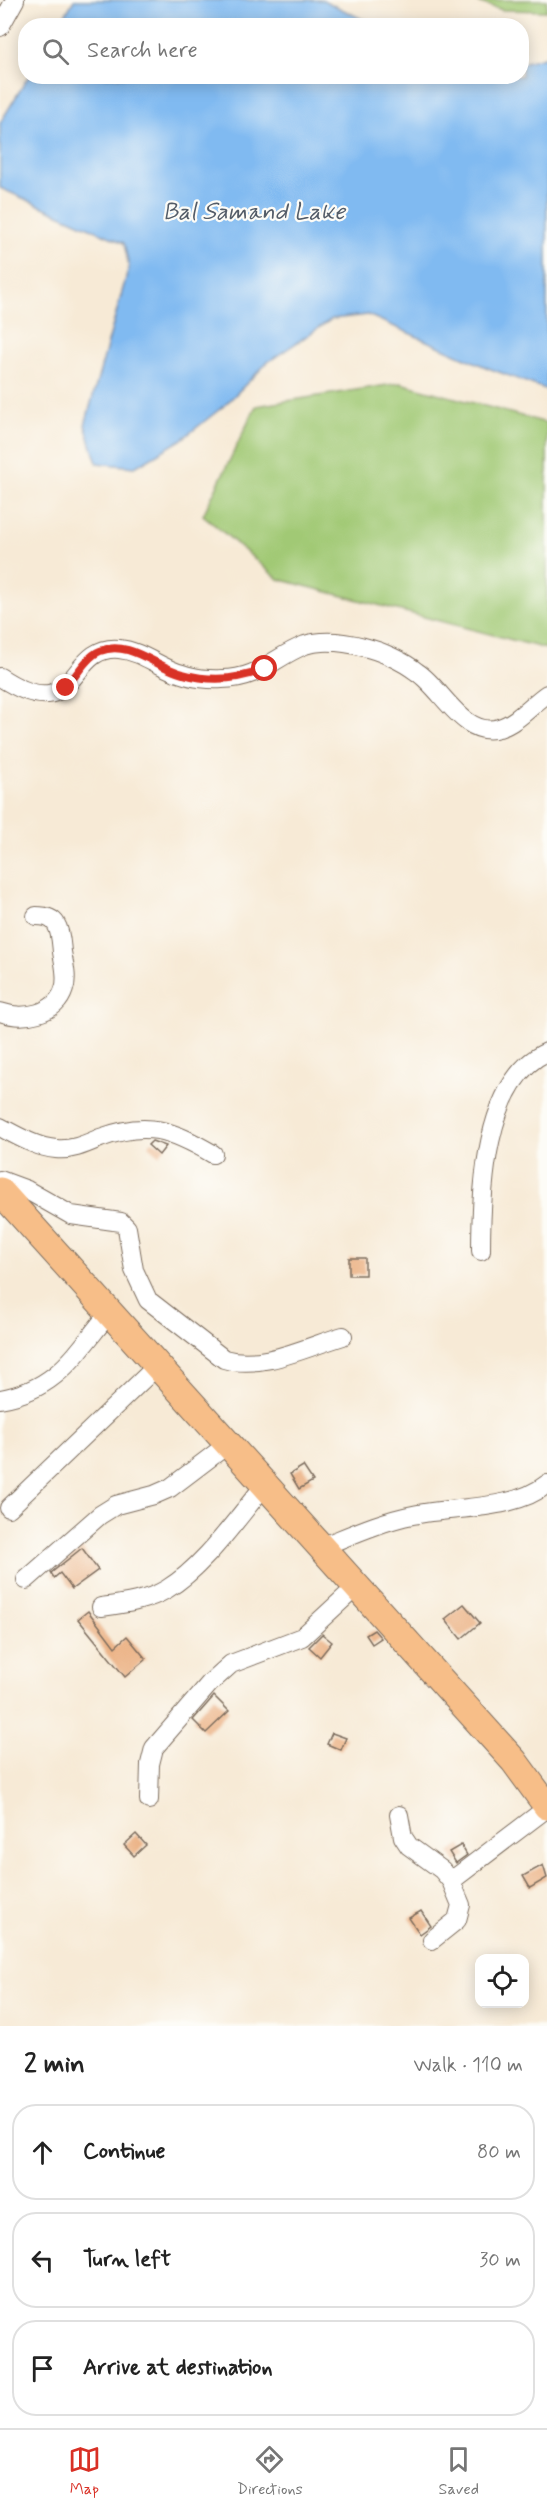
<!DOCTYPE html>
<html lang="en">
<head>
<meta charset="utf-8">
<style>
  :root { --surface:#fff; --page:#f2f2f2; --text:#222; --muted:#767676; --line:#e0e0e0; --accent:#d93025 }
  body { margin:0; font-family:Mynerve,sans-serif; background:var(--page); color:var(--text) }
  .controls { position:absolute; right:18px; bottom:18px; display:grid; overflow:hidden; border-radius:12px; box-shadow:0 3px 15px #0003 }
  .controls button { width:54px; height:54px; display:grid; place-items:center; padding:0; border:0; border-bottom:2px solid var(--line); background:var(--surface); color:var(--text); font:30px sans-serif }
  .stop { position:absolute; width:18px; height:18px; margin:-14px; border:4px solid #d93025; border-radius:50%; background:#fff }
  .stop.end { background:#d93025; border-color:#fff; box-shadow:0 2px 6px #0008 }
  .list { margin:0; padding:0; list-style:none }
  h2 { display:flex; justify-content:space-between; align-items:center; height:78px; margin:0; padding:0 24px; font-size:26px }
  h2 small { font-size:20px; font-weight:400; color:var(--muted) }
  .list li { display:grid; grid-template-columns:39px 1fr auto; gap:18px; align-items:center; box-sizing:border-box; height:96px; margin:0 12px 12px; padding:0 12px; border:2px solid var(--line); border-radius:24px }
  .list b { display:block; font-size:22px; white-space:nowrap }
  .list em { font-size:20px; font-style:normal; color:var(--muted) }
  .icon { flex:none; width:33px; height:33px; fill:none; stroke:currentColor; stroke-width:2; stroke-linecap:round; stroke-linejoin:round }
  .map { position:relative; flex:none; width:547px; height:2026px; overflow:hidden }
  .search { position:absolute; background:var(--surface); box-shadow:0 3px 15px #0003; left:18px; right:18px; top:18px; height:66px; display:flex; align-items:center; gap:15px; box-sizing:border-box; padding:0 21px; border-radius:24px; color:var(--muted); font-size:22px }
  .sheet { height:402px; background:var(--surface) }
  nav { display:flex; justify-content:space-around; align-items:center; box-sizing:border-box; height:84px; border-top:2px solid var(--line); background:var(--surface); font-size:16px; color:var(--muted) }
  nav a { display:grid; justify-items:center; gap:3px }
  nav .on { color:var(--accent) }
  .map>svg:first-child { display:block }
  .green { fill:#a1c975; stroke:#6e7a4a; stroke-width:1.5 }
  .water { fill:#80baf1; stroke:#5e7288; stroke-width:1.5 }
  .building { fill:#ebb183 }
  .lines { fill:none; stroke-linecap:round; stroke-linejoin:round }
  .minor-casing { stroke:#7d6d5e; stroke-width:20 }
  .highway-casing { stroke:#7d6d5e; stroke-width:29 }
  .minor { stroke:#fff; stroke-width:18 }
  .highway { stroke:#f7be88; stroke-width:27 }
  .route { stroke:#d93025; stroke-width:8 }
  .labels { text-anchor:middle; stroke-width:4.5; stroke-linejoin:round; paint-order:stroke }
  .water-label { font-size:24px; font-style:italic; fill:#535c68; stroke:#fdfcf7 }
</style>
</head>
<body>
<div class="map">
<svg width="547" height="2026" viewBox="0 0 547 2026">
  <rect width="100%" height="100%" fill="#fdfcf7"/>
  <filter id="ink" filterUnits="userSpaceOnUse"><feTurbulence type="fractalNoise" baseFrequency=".0167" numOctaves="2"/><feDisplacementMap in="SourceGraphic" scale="12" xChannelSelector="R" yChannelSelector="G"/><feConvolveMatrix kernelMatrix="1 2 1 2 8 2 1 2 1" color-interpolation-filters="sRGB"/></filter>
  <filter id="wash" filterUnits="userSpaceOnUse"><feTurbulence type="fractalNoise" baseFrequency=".008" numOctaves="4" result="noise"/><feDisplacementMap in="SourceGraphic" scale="24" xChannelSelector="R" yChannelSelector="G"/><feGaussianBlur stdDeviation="1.35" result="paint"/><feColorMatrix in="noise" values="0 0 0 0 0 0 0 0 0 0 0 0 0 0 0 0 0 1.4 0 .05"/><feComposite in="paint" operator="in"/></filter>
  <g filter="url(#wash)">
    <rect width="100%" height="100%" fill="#f7ead6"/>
    <path class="green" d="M471 0H547V11L502 10Z
      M400 383 547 423V649L278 579 203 515 256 406Z"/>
    <path class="water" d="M74 0H323L362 19 383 25H59Z
      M547 56V390L488 368 368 315 332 319 268 362 225 405 181 440 135 467 97 463 85 425 129 267 124 243 0 188V123L28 77 522 76V63Z"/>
    <g id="blocks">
      <path class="building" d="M152 1141 166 1146 159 1155 148 1145Z
        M349 1258H365V1275H349Z
        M303 1466 313 1481 299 1489 290 1474Z
        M82 1548 98 1570 72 1589 60 1573 54 1578 51 1573Z
        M464 1604 480 1623 461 1639 445 1619Z
        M88 1611 115 1647 127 1636 146 1659 125 1677 78 1619Z
        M374 1630 381 1638 372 1644 366 1635Z
        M322 1634 332 1642 320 1657 309 1647Z
        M214 1696 229 1711 206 1733 193 1720Z
        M332 1733 346 1738 341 1750 327 1744Z
        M136 1834 146 1845 134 1856 124 1845Z
        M461 1845 467 1855 456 1863 449 1852Z
        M543 1865 547 1878 530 1888 523 1876Z
        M421 1911 431 1926 420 1934 409 1918Z"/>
    </g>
  </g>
  <g filter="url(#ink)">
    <use href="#blocks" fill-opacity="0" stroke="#7d6d5e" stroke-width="1.5"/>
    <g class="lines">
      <g class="minor-casing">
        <path id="minor" d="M0 27 15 0
          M0 677C81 730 66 644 119 649 142 651 160 668 182 674 193 678 210 680 222 679 259 679 274 657 305 645 324 639 345 642 364 647 381 651 403 661 417 672 442 688 464 739 499 728 517 723 532 704 547 694
          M0 1012C23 1020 56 1015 64 989 68 978 64 964 62 952 61 943 61 932 56 924 52 917 44 916 36 916
          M0 1127C18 1136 35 1147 56 1149 71 1151 86 1144 100 1138 147 1120 172 1130 213 1154
          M0 1180 27 1190 71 1215 121 1222 127 1228 134 1270 148 1300 224 1359C262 1370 306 1347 343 1336
          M481 1251C481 1193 484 1080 547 1052
          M0 1399C58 1389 75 1354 110 1312
          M9 1508 158 1365
          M321 1547C351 1535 382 1521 413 1515 455 1506 514 1511 547 1484
          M26 1580 100 1515 116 1505 154 1495 170 1488 228 1444
          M101 1607C123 1604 147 1601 167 1589 204 1567 237 1518 265 1485
          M149 1800 150 1764 154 1748 210 1683 231 1664 302 1637 356 1587
          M399 1815 403 1837 409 1846 442 1870 451 1881 461 1905 457 1920 432 1940
          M451 1881 547 1808"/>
      </g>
      <g class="highway-casing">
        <path id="highway" d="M0 1191 514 1761 547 1806"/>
      </g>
      <use href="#minor" class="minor"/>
      <use href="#highway" class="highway"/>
    </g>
  </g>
  <g class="lines" filter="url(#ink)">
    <path class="route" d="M66 688C75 677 87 656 100 651 129 639 157 668 183 674 211 682 238 680 265 669"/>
  </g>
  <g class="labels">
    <g class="water-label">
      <text x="254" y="219">Bal Samand Lake</text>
    </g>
  </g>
</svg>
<div class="controls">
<button><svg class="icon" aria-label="locate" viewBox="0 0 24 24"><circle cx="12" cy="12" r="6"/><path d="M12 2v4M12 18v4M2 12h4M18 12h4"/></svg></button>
</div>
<div class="stop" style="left:265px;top:669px"></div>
<div class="stop end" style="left:66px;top:688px"></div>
<div class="search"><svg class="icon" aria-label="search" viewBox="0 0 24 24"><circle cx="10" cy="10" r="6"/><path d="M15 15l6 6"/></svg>Search here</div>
</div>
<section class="sheet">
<h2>2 min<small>Walk · 110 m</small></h2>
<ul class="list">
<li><svg class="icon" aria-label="ahead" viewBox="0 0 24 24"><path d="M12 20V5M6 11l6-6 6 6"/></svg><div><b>Continue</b></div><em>80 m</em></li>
<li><svg class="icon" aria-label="left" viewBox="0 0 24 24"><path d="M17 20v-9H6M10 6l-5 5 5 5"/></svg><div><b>Turn left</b></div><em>30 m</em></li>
<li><svg class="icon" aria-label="arrive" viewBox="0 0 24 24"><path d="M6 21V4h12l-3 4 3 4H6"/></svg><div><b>Arrive at destination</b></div></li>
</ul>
</section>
<nav>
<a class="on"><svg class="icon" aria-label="map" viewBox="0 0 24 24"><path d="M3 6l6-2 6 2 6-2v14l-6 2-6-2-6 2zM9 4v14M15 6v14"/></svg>Map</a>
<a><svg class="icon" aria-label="directions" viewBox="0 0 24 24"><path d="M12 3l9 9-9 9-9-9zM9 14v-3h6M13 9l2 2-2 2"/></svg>Directions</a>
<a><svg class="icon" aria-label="saved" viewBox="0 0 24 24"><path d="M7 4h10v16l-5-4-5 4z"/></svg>Saved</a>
</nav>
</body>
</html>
